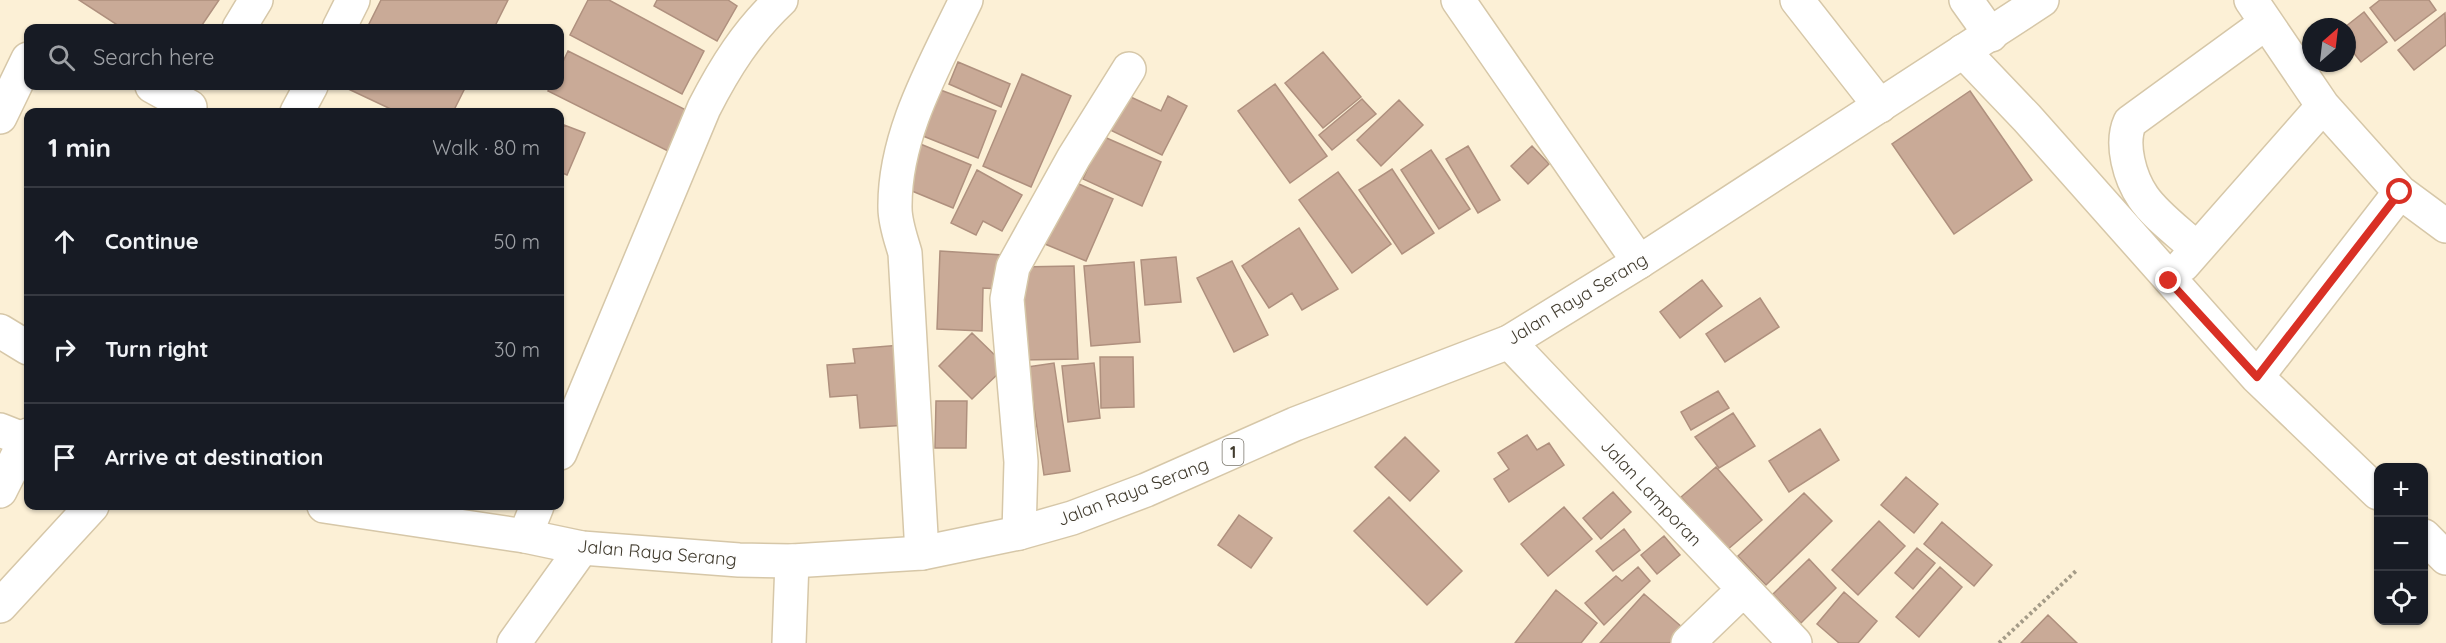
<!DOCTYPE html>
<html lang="en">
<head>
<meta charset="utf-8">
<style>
  :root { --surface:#171b24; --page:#20242c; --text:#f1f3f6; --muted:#9ea1a6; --line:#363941 }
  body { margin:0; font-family:Quicksand,sans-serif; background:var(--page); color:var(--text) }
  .controls { position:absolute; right:18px; bottom:18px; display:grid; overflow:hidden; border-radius:12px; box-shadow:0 2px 4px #0004 }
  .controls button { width:54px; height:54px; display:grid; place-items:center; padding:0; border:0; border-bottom:2px solid var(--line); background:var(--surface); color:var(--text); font:30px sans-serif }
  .compass { position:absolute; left:2302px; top:18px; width:54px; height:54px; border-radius:50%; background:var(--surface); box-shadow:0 2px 4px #0004; rotate:28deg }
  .stop { position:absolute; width:18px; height:18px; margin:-14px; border:4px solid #d93025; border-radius:50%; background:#fff }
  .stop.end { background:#d93025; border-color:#fff; box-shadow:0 2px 6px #0008 }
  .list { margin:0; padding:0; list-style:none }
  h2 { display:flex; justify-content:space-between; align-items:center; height:78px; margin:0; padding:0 24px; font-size:26px }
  h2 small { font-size:20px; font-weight:400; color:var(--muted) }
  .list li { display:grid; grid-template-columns:39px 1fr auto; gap:18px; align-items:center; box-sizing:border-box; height:108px; padding:0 24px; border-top:2px solid var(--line) }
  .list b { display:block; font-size:22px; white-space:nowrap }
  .list em { font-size:20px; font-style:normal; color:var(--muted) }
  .icon { flex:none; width:33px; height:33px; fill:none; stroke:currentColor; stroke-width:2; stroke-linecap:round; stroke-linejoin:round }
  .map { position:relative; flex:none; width:2446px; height:643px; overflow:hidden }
  .search { position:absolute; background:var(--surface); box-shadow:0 2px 4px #0004; left:24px; top:24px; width:540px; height:66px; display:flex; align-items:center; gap:15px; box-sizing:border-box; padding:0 21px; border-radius:12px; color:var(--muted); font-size:22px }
  .panel { position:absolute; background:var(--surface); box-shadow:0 2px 4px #0004; left:24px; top:108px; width:540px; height:402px; border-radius:12px }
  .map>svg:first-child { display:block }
  .building { fill:#c9aa97; stroke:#af907e; stroke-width:1.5 }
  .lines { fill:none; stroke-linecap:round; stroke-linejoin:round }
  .minor-casing { stroke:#d6c7a8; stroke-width:36 }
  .highway-casing { stroke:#d6c7a8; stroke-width:36 }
  .path { stroke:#a49b87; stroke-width:4; stroke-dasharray:3 3; stroke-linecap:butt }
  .minor { stroke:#fff; stroke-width:33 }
  .highway { stroke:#fff; stroke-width:33 }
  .route { stroke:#d93025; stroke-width:8 }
  .labels { text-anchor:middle; stroke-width:4.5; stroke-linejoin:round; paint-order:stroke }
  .shield { fill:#fefefe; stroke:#7a766c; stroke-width:1.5 }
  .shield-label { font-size:16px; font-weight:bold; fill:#413b2e }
  .street-label { font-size:18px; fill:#413b2e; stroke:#fefefe }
</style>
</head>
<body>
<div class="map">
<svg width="2446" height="643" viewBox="0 0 2446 643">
  <rect width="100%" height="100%" fill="#fcf0d6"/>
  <path class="building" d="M79 0H219L200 28H122Z
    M381 0H508L494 28H367Z
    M588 0H609L704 51 682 94 570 35Z
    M657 0H728L737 6 717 41 654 6Z
    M2380 0H2429L2436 10 2395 41 2370 8Z
    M2364 12 2387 42 2361 62 2347 45 2345 27Z
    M2445 13 2446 45 2414 70 2398 50Z
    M568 51 696 115 676 155 548 91 551 86H560V68Z
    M1323 52 1361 97 1323 128 1285 83Z
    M958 62 1010 84 1001 107 949 84Z
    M1022 74 1071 96 1031 187 983 166Z
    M1275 84 1327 156 1290 183 1238 111Z
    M342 86H466L453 112H397Z
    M930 86 996 111 978 158 913 132Z
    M1970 91 2032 180 1954 234 1892 144Z
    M1122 93 1161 111 1168 96 1187 106 1162 155 1106 128Z
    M1362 99 1376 114 1332 150 1319 135Z
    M1399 100 1423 125 1381 166 1357 140Z
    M564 125 585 133 567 175 560 172V136Z
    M1102 136 1161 162 1142 206 1083 179Z
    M918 143 971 165 953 208 900 186Z
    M1468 146 1500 200 1478 213 1446 159Z
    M1532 146 1549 164 1528 184 1511 166Z
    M1431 150 1470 209 1439 229 1401 170Z
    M1392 169 1434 233 1402 254 1359 190Z
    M977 170 1022 195 1002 231 983 221 976 235 951 223Z
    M1338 172 1391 244 1352 273 1299 200Z
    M1072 181 1113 199 1086 261 1045 244Z
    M1299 228 1338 289 1302 310 1292 293 1269 308 1242 266Z
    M940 251 1003 255 1000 289 983 288 982 331 937 329Z
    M1176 257 1181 302 1145 305 1141 260Z
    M1232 261 1268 335 1234 352 1197 278Z
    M1134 262 1140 342 1091 346 1084 266Z
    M1074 266 1078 359 1022 360 1019 267Z
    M1702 280 1722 306 1680 338 1660 312Z
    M1760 298 1779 327 1725 362 1706 334Z
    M972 333 1006 366 972 399 939 366Z
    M901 345 908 425 860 428 857 395 830 397 827 365 855 363 853 349Z
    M1100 357H1133L1134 407 1101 408Z
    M1054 363 1070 471 1044 475 1028 367Z
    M1094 363 1100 418 1068 422 1062 366Z
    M1718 391 1729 408 1691 430 1681 412Z
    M936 401H967L966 448H935Z
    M1733 413 1755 446 1719 468 1695 437Z
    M1820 429 1839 460 1789 492 1769 461Z
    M1527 435 1537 450 1549 443 1564 465 1509 502 1494 479 1509 469 1498 453Z
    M1405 437 1439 471 1410 501 1375 467Z
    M1716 467 1762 520 1727 550 1681 497Z
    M1906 477 1938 504 1914 533 1881 505Z
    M1613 492 1631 512 1601 539 1583 518Z
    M1804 493 1832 521 1766 585 1738 556Z
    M1389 497 1462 571 1427 605 1354 531Z
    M1564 507 1592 539 1548 576 1521 544Z
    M1239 515 1272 538 1251 568 1218 545Z
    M1879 521 1905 546 1858 595 1832 570Z
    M1942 522 1992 565 1974 586 1924 544Z
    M1624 529 1640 550 1613 571 1596 551Z
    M1664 536 1680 555 1657 574 1641 555Z
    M1917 548 1935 563 1913 589 1895 573Z
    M1809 559 1836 588 1801 623 1773 594Z
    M1638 567 1650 581 1604 625 1585 603 1616 576 1622 581Z
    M1940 567 1962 587 1919 637 1896 617Z
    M1556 590 1597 623 1581 643H1515Z
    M1844 592 1877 621 1858 643H1839L1817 624Z
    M1644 594 1683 628 1670 643H1600Z
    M2048 615 2077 643H2021Z"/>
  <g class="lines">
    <g class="minor-casing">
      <path id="minor" d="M1458 0 1639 262
        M1797 0 1880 106
        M1966 0 1991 35
        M2251 0 2323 106 2400 192 2446 226
        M239 28 256 0
        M339 28 353 0
        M1963 51 2027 118 2257 377 2378 493
        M152 86 190 107
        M297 112 311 86
        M0 117 28 59
        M2197 249C2180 233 2156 216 2143 197 2130 178 2120 144 2130 122L2266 23
        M2183 265 2323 106
        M0 331 28 348
        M1509 342 1795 643
        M2257 377 2400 192
        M560 453 704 108C725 67 747 32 781 0
        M0 491 28 435
        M1019 533 1021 462 1007 299 1013 267 1074 157 1129 69
        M525 536 537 506
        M2424 536 2446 558
        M922 553 905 253C901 239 895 223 895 208 894 134 935 65 966 0
        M0 606 92 506
        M514 643 582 548
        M789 643 792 561
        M1688 643 1743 590"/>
    </g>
    <g class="highway-casing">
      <path id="highway" d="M0 430 28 441
        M324 506 525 536 582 548 739 560 792 561 922 553 1019 533 1072 518 1146 490 1295 424 1509 342 1639 262 2042 0"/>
    </g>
    <path class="path" d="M1999 643 2076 571"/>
    <use href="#minor" class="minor"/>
    <use href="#highway" class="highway"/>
  </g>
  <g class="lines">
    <path class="route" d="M2169 281 2257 377 2400 192"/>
  </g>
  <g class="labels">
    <rect class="shield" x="1222.5" y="439" width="21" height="26" rx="4.5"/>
    <g class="shield-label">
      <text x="1233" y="458">1</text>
    </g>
    <g class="street-label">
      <text transform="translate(1577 299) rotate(-31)" y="6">Jalan Raya Serang</text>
      <text transform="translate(1133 492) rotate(-21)" y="6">Jalan Raya Serang</text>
      <text transform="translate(1651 493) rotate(47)" y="6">Jalan Lamporan</text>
      <text transform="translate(657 553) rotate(5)" y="6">Jalan Raya Serang</text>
    </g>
  </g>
</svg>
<div class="controls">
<button>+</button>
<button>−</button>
<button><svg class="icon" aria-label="locate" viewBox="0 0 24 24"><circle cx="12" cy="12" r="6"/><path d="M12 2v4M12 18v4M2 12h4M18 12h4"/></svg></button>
</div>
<svg class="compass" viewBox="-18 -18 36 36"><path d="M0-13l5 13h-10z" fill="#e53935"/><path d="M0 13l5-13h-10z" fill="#9ea1a6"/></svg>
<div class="stop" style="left:2400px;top:192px"></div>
<div class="stop end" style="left:2169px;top:281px"></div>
<div class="search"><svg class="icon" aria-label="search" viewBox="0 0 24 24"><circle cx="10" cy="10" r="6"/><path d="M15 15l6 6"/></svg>Search here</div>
<section class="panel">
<h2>1 min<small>Walk · 80 m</small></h2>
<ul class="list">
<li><svg class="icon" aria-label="ahead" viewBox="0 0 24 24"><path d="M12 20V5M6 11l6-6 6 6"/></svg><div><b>Continue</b></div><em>50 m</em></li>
<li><svg class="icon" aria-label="right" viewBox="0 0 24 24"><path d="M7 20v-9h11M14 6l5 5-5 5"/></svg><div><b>Turn right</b></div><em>30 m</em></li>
<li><svg class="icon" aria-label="arrive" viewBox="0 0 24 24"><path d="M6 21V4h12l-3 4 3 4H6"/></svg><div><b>Arrive at destination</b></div></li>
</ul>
</section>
</div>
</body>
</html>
